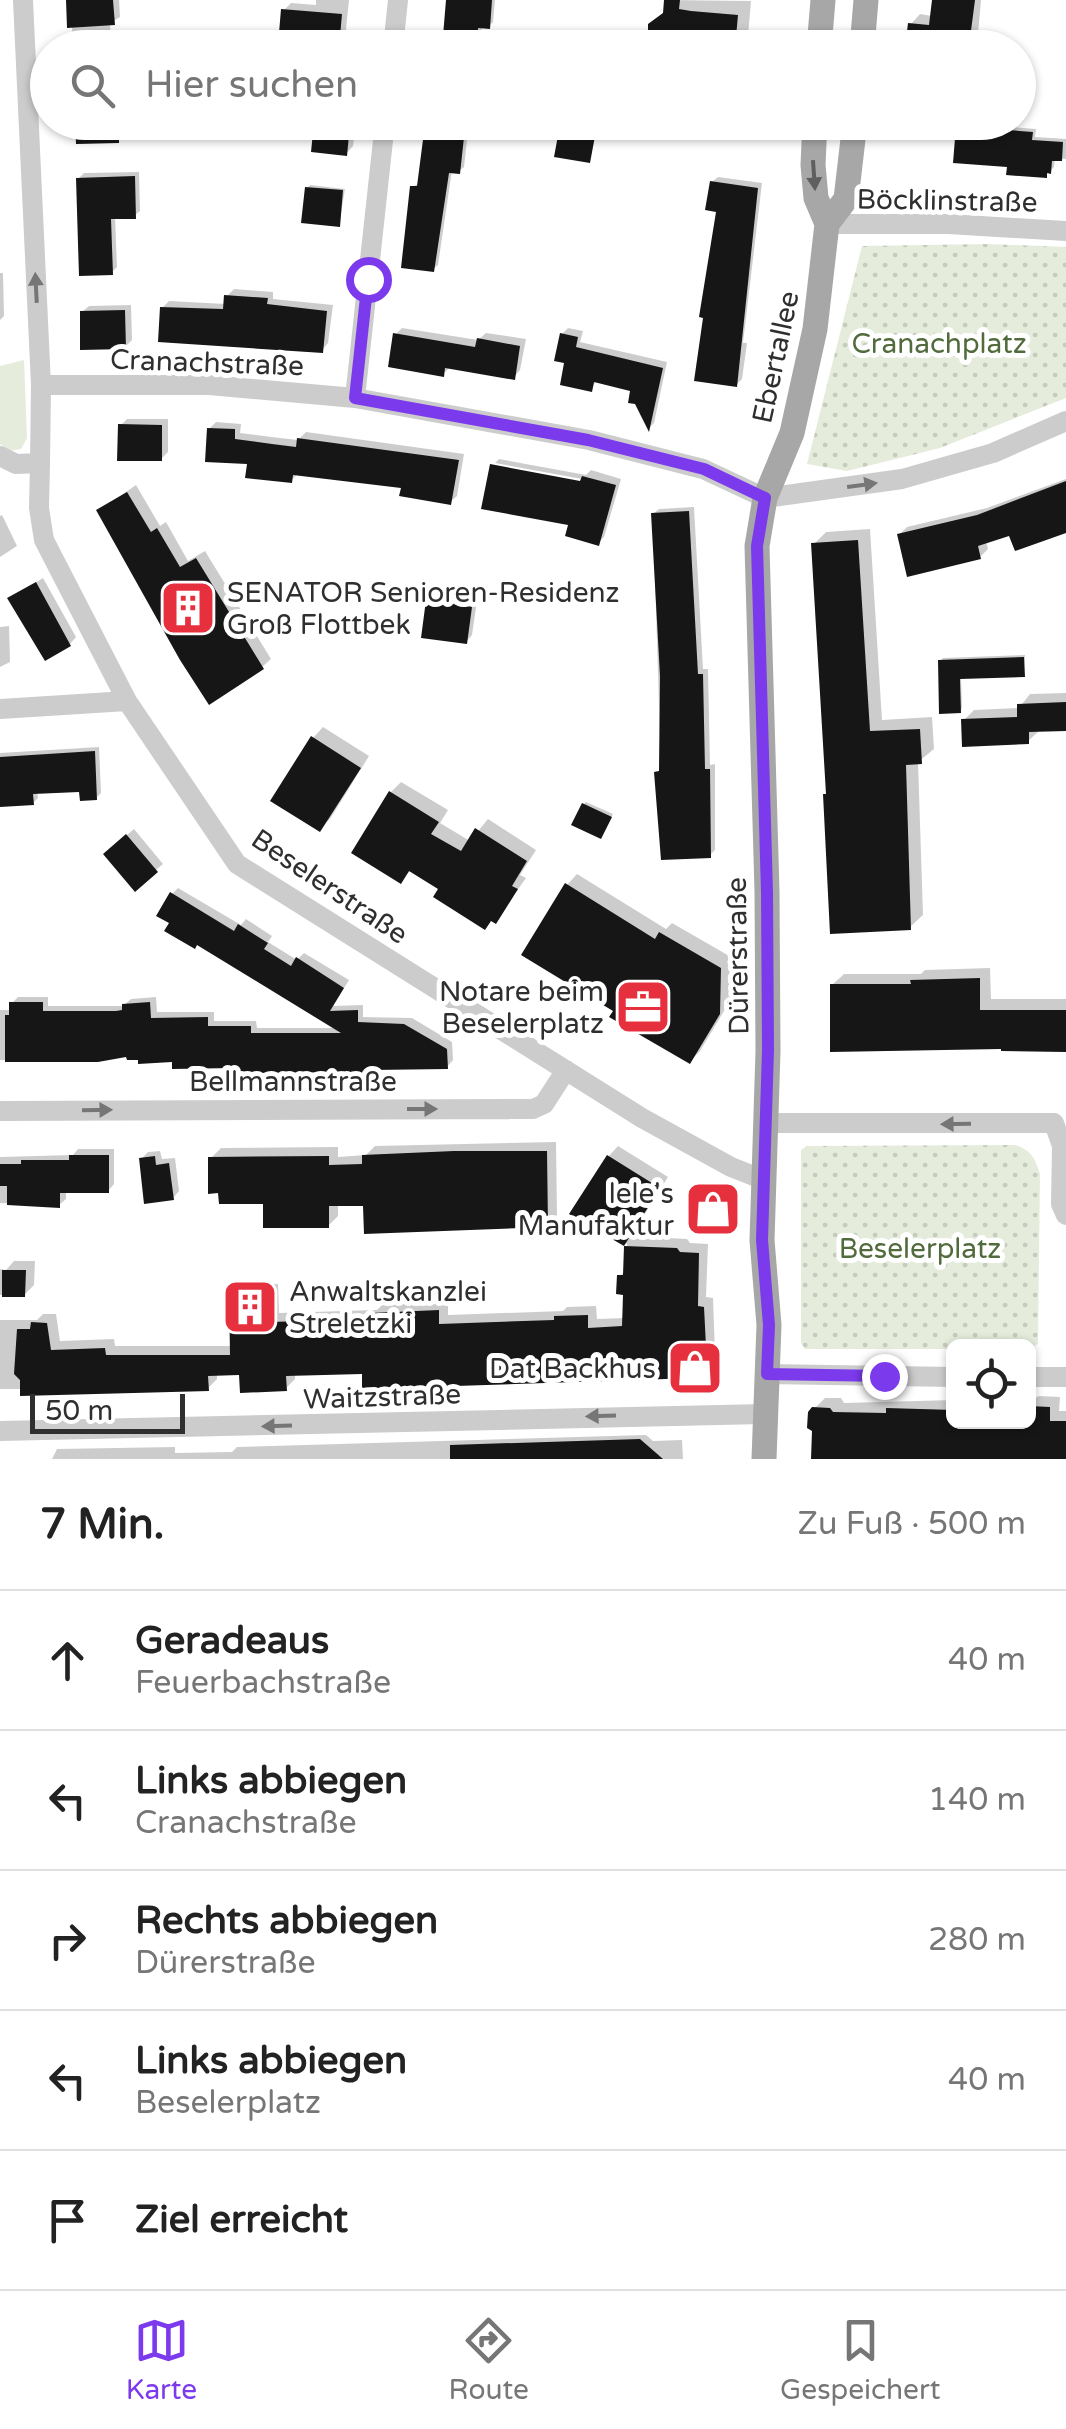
<!DOCTYPE html>
<html lang="de">
<head>
<meta charset="utf-8">
<style>
  :root { --surface:#fff; --page:#f2f2f2; --text:#222; --muted:#767676; --line:#e0e0e0; --accent:#7c3aed }
  body { margin:0; font-family:"Varela Round",sans-serif; background:var(--page); color:var(--text) }
  .controls { position:absolute; right:30px; bottom:30px; display:grid; overflow:hidden; border-radius:15px; box-shadow:0 2px 8px #0004 }
  .controls button { width:90px; height:90px; display:grid; place-items:center; padding:0; border:0; border-bottom:2px solid var(--line); background:var(--surface); color:var(--text); font:50px sans-serif }
  .scale { position:absolute; left:30px; bottom:25px; width:155px; box-sizing:border-box; padding-left:10px; border:5px solid #2f2f2f; border-top:0; font-size:28px; line-height:35px; white-space:nowrap; color:#2f2f2f; -webkit-text-stroke:8px #fff; paint-order:stroke }
  .stop { position:absolute; width:30px; height:30px; margin:-22px; border:8px solid #7c3aed; border-radius:50%; background:#fff }
  .stop.end { background:#7c3aed; border-color:#fff; box-shadow:0 2px 10px #0008 }
  .list { margin:0; padding:0; list-style:none }
  h2 { display:flex; justify-content:space-between; align-items:center; height:130px; margin:0; padding:0 40px; font-size:42px }
  h2 small { font-size:32px; font-weight:400; color:var(--muted) }
  .list li { display:grid; grid-template-columns:65px 1fr auto; gap:30px; align-items:center; box-sizing:border-box; height:140px; padding:0 40px; border-top:2px solid var(--line) }
  .list b { display:block; font-size:38px; white-space:nowrap }
  .list p { margin:0; font-size:32px; white-space:nowrap; color:var(--muted) }
  .list em { font-size:32px; font-style:normal; color:var(--muted) }
  .icon { flex:none; width:55px; height:55px; fill:none; stroke:currentColor; stroke-width:2; stroke-linecap:round; stroke-linejoin:round }
  .map { position:relative; flex:none; width:1066px; height:1459px; overflow:hidden }
  .search { position:absolute; background:var(--surface); box-shadow:0 2px 8px #0004; left:30px; right:30px; top:30px; height:110px; display:flex; align-items:center; gap:25px; box-sizing:border-box; padding:0 35px; border-radius:55px; color:var(--muted); font-size:38px }
  .sheet { height:830px; background:var(--surface) }
  nav { display:flex; justify-content:space-around; align-items:center; box-sizing:border-box; height:140px; border-top:2px solid var(--line); background:var(--surface); font-size:28px; color:var(--muted) }
  nav a { display:grid; justify-items:center; gap:5px }
  nav .on { color:var(--accent) }
  .map>svg:first-child { display:block }
  .grass { fill:#e5ecdc }
  .park { fill:url(#park-dots) }
  .shadow { fill:#0003 }
  .building { fill:#161616 }
  .lines { fill:none; stroke-linecap:round; stroke-linejoin:round }
  .minor { stroke:#ccc; stroke-width:20 }
  .major { stroke:#a7a7a7; stroke-width:25 }
  .oneway { fill:#5f5f5f }
  .oneway2 { fill:#767676 }
  .route { stroke:#7c3aed; stroke-width:12 }
  .labels { text-anchor:middle; stroke-width:10; stroke-linejoin:round; paint-order:stroke }
  .street-label { font-size:28px; fill:#2f2f2f; stroke:#fff }
  .park-label { font-size:28px; fill:#526b3c; stroke:#fff }
  .poi-label { font-size:28px; fill:#2f2f2f; stroke:#fff; text-anchor:end }
</style>
</head>
<body>
<div class="map">
<svg width="1066" height="1459" viewBox="0 0 1066 1459">
  <defs>
    <pattern id="park-dots" width="8" height="8" patternUnits="userSpaceOnUse" patternTransform="scale(2.5)"><rect width="8" height="8" fill="#e5ecdc"/><path d="M2 2h.1M6 6h.1" fill="none" stroke="#c5cbbd" stroke-width="1.8" stroke-linecap="round"/></pattern>
  </defs>
  <rect width="100%" height="100%" fill="#fff"/>
  <path class="grass" d="M24 360 27 438 21 449 9 451 0 444V366Z"/>
  <path class="park" d="M988 244 1066 247V398L940 448 847 471 807 464 862 246Z
    M1015 1145C1031 1150 1035 1158 1040 1174L1038 1344 1029 1349H805L801 1343V1150L807 1146Z"/>
  <path class="shadow" d="M69 0H119L120 17 110 23 111 48H74Z
    M316 0H349L344 48H310L284 10 291 3 316 5Z
    M448 0H495L493 22 489 26H482L480 48H443Z
    M666 0 751 1 748 36 737 48H697L675 41 651 25 665 11Z
    M934 0H981L978 34 968 44 951 42 950 48H908L911 24 920 14 932 16Z
    M77 122H124V134L118 140Z
    M317 122H356L353 146 346 154Z
    M435 122H469L464 167 459 171 452 170 438 265 433 269 412 187 420 183 426 133 435 129Z
    M713 122H776L766 133 713 129Z
    M906 122H938V128L931 134 906 133Z
    M962 123 1036 129 1035 137 1066 139V159L1055 158 1054 167 1046 175 1010 165 958 127Z
    M564 128 596 134 589 160 562 131Z
    M139 172 140 211 134 216 115 217 117 267 112 272 78 179 84 173Z
    M718 177 762 183 743 343H747L742 379 736 385 719 210 712 182Z
    M310 185 345 189 339 225 307 188Z
    M0 273H3L4 316 0 320Z
    M234 289 273 292V299L333 305 328 343 322 350 162 308 169 301 226 304 227 296Z
    M131 305 132 340 125 347 82 312 89 306Z
    M402 328 478 340 486 333 526 339 520 370 514 377 451 366 443 374 396 334Z
    M568 328 583 331 580 342 667 362 654 423 649 428 633 389 597 380 591 389 562 334Z
    M127 419H168V452L161 459 120 426Z
    M216 422 241 424 240 433 280 438 298 440 306 432 464 454 457 496 450 502 404 486 298 473 291 481 250 462 209 429Z
    M499 459 586 475 591 470 621 479 604 537 598 543 568 535 571 523 484 507 494 464V468L592 486 593 481 495 463Z
    M1066 479V532H1010L986 541 988 549 980 557 899 535 907 527 987 508Z
    M136 485 160 526 166 522 188 561 205 551 271 659 262 667 100 510Z
    M694 507 703 669H708L710 765 715 764V850L709 856 657 773 661 769 653 514 659 509Z
    M2 515 17 546 0 557V516Z
    M870 529 882 720 932 717 934 749 918 762 923 915 910 927 829 792 814 544 826 532Z
    M43 578 76 637 70 644 10 599Z
    M435 595 477 601 472 635 466 642 428 601Z
    M9 626 10 662 0 667V627Z
    M1025 655 1024 675 961 677 962 708 960 711 940 661 943 658Z
    M1066 693V728L1039 731 1028 741 964 720 974 710 1019 708 1030 694Z
    M323 727 369 756 330 819 319 829 313 738Z
    M99 747 101 793 96 798 81 789 37 791 38 798 33 803 0 805V753Z
    M401 782 448 810 440 823 470 841 488 819 536 850 520 875 526 878 496 920 411 870 401 881 391 792Z
    M586 802 613 814 603 834 584 804Z
    M134 829 163 864 135 888 112 848Z
    M577 874 666 929 672 923 731 957 730 1001 700 1051 690 1061 616 1011 567 885Z
    M178 888 241 925 246 919 272 936 268 942 297 960 304 953 349 980 333 1006 363 1005V1017L412 1018 452 1042 453 1060 447 1067 256 1071 252 1075 236 1066 128 1054 98 1060H0V1010H12V1003L18 997H48V1006H123L131 999 156 997 157 1012H214V1021H256L257 1028H337L172 922V894Z
    M990 968 991 999H1066V1049H1004L832 985 844 974H921L925 970Z
    M556 1142 557 1215 547 1225 366 1204H338V1216L328 1226 266 1201 211 1158 221 1148 338 1147V1157L366 1155 375 1146Z
    M618 1146 668 1177 631 1236 687 1239 690 1243 708 1244 706 1297 713 1298 715 1354 694 1375 295 1373V1379L285 1389 242 1372 217 1373V1379L207 1389H0V1320H37L43 1314H56L60 1341 114 1339 115 1346H233L231 1295 241 1285 278 1284 279 1313 377 1310 383 1304 448 1301V1315L563 1311 567 1307 596 1306 597 1319 625 1318 626 1292 620 1276 626 1270 627 1244 573 1213 609 1156Z
    M78 1149H114V1184L108 1191H66V1199L59 1205 0 1203V1157L73 1155Z
    M160 1151 162 1159 175 1158 179 1191 173 1198 141 1159 148 1152Z
    M14 1261H35L34 1285 24 1295H0V1269L6 1270Z
    M1039 1396 1060 1397 1059 1411H1066V1459H814V1430L810 1413 825 1398H841L844 1403 954 1400V1422H1028V1402Z
    M646 1435 653 1441 682 1440 683 1459H52L57 1449 175 1447V1453L232 1452 237 1447Z"/>
  <path class="building" d="M66 0H113L115 25 67 28Z
    M446 0H492L490 29 478 28 477 48H442Z
    M664 0H680L679 9 691 11 738 15 735 48H672V43L653 40 648 32V24L663 13Z
    M932 0H975L969 46 943 43V48H905L908 23 929 25Z
    M281 9 342 14 339 48 278 45Z
    M75 122H119V143L76 144Z
    M314 122 350 124 347 156 311 152Z
    M956 126 1033 132 1032 140 1063 142 1062 161H1052L1051 174 1047 173V178L1006 175 1007 167 953 163Z
    M559 130 595 136 590 163 554 157Z
    M424 132 464 137 460 174 449 173 434 272 401 268 410 186H417Z
    M135 176 136 219H111L113 275 79 276 76 178Z
    M710 181 758 188 737 387 694 381 703 318 699 317 716 212 705 210Z
    M305 187 343 190 340 227 301 223Z
    M224 295 268 298 267 304 327 311 323 353 158 342 160 307 223 309Z
    M125 310 126 349 80 350V311Z
    M393 333 475 347 477 338 520 346 515 380 445 368 444 377 388 367Z
    M560 333 578 337 576 347 663 368 649 432 635 404 628 403 630 391 594 382 592 392 560 385 564 363 554 361Z
    M118 424 162 425V461H117Z
    M207 428 235 429V439L272 444 296 447 297 438 459 460 451 505 399 496 401 488 293 475 292 483 245 478 247 464 205 462Z
    M490 464 580 481 582 476 616 485 599 546 565 536 568 525 481 509Z
    M1066 481V533L1015 551 1009 536 978 546 981 559 907 577 897 534 977 515Z
    M127 492 151 532 157 528 180 567 196 558 264 669 209 705 180 660 96 510Z
    M689 511 698 674H703L705 769H710L711 858 661 860 654 772 659 771 660 676 651 513Z
    M858 540 870 731 920 729 922 764 906 765 911 930 830 934 823 794H826L811 543Z
    M36 582 71 646 45 661 7 598Z
    M426 600 472 607 467 644 421 638Z
    M1024 657 1025 677 960 679 961 713 939 714 938 660Z
    M1066 702V731L1029 732V744L962 747 961 719 1017 717V704Z
    M311 736 361 768 320 832 270 801Z
    M95 751 97 800 80 801 79 792 33 794 34 805 0 807V757Z
    M389 791 439 822 431 834 461 851 475 828 527 861 512 886 518 889 496 924 491 921 485 930 433 897 438 889 409 871 401 884 351 853Z
    M582 803 612 817 601 839 571 825Z
    M126 834 158 872 135 892 103 854Z
    M565 883 655 939 659 932 721 968 720 1014 690 1064 609 1017 613 1011 521 955Z
    M170 892 234 931 238 924 268 943 264 949 291 966 296 957 344 988 330 1011 358 1010V1022L404 1024 447 1049 448 1069 372 1070 369 1075H357L356 1072 253 1073V1077L234 1076V1068L172 1069V1062L138 1064V1060H127L126 1057 98 1062H5V1015H9V1002H43V1011H116L122 1010V1004L150 1002 151 1018 208 1017V1026H251V1033H341L197 945 195 949 164 931 169 923 156 916Z
    M980 978V1010H1066V1052L1001 1051V1049L830 1052V984H911L910 980Z
    M454 1151H547L548 1227 364 1234 363 1206H329V1228H263V1204H219L218 1193 208 1194V1157L329 1156V1165L362 1164V1155Z
    M69 1155H109V1193H60V1208L7 1205V1186H0V1164H21V1160H69Z
    M607 1155 660 1188 624 1246 677 1248 680 1252 699 1253 698 1306 704 1307 707 1366 696 1378 362 1389V1374L286 1376 287 1391 240 1393 239 1375 208 1376 209 1391 20 1396V1380L14 1374 17 1329H30L31 1322 47 1323 51 1350 105 1348 106 1355H230L229 1294 270 1293V1322L371 1319V1313L439 1310V1324L554 1320V1316L588 1315V1328L622 1326 623 1295 616 1294 617 1275H623L624 1246 569 1214Z
    M155 1156 156 1165 169 1163 174 1200 144 1204 139 1158Z
    M2 1270H26L25 1297H2Z
    M1028 1406 1050 1407V1421H1066V1459H811L812 1431 807 1428 808 1412 812 1407 830 1408 833 1412 886 1413V1408L954 1410V1422H1028Z
    M640 1439 663 1459H450V1445Z"/>
  <g class="lines">
    <path class="minor" d="M23 0 41 385 40 463
      M393 48 398 0
      M827 224H948L1066 231
      M41 385H209L355 398 589 440 703 469 765 498 902 479 993 453 1066 421
      M355 398 385 122
      M0 456 16 464 40 463 39 508 44 540 127 701 237 864 642 1118 731 1167 764 1180
      M0 709 127 701
      M0 1111 533 1109 544 1104 566 1070
      M766 1123H1054
      M1054 1123 1062 1146 1061 1204 1066 1215
      M767 1374 954 1377
      M1028 1377H1066
      M0 1431 766 1414"/>
    <path class="major" d="M819 48 823 0
      M862 48 866 0
      M827 224 846 199 855 122
      M764 1459 769 1325 762 1240 768 1051 767 891 757 546 765 498 792 433 815 329 827 224 816 198 813 165 815 122"/>
  </g>
  <defs><path id="oneway-solid" d="M-6-.8H1V-3.2L6.5 0L1 3.2V.8H-6Z" transform="scale(2.5)"/></defs>
  <use class="oneway" href="#oneway-solid" transform="translate(814 175) rotate(86)"/>
  <g class="oneway2">
    <use href="#oneway-solid" transform="translate(36 288) rotate(-93)"/>
    <use href="#oneway-solid" transform="translate(862 485) rotate(-8)"/>
    <use href="#oneway-solid" transform="translate(422 1109)"/>
    <use href="#oneway-solid" transform="translate(97 1110) rotate(-1)"/>
    <use href="#oneway-solid" transform="translate(956 1124) rotate(179)"/>
    <use href="#oneway-solid" transform="translate(601 1416) rotate(178)"/>
    <use href="#oneway-solid" transform="translate(277 1426) rotate(178)"/>
  </g>
  <g class="lines">
    <path class="route" d="M368 279 355 398 588 440 704 469 765 498 757 546 767 892 768 1050 762 1240 769 1325 767 1374 884 1376"/>
  </g>
  <defs>
    <g id="building-square" transform="scale(2.875)"><rect x="-9" y="-9" width="18" height="18" rx="4" fill="#e7303e" stroke="#fff"/><path d="M-4-6H4V6H1V3H-1V6H-4ZM-2.5-4.3h1.7v1.8h-1.7ZM.8-4.3h1.7v1.8H.8ZM-2.5-1h1.7V.8h-1.7ZM.8-1h1.7V.8H.8Z" fill="#fff"/></g>
    <g id="office-square" transform="scale(2.875)"><rect x="-9" y="-9" width="18" height="18" rx="4" fill="#e7303e" stroke="#fff"/><path d="M-6-3h4V-5.5h4V-3h4V5H-6ZM-1-4.5V-3h2v-1.5ZM-6 0V1H6V0Z" fill="#fff"/></g>
    <g id="shop-square" transform="scale(2.875)"><rect x="-9" y="-9" width="18" height="18" rx="4" fill="#e7303e" stroke="#fff"/><path d="M-5-2.5h2.3a2.7 3.5 0 0 1 5.4 0H5L5.5 6h-11ZM-1.5-2.5h3a1.5 2.3 0 0 0-3 0Z" fill="#fff"/></g>
  </defs>
  <g fill-rule="evenodd">
    <use href="#building-square" x="188" y="608"/>
    <use href="#office-square" x="643" y="1007"/>
    <use href="#shop-square" x="713" y="1209"/>
    <use href="#building-square" x="250" y="1307"/>
    <use href="#shop-square" x="695" y="1368"/>
  </g>
  <g class="labels">
    <g class="street-label">
      <text transform="translate(947 200) rotate(1)" y="10">Böcklinstraße</text>
      <text transform="translate(775 357) rotate(-78)" y="10">Ebertallee</text>
      <text transform="translate(207 362) rotate(2)" y="10">Cranachstraße</text>
      <text transform="translate(330 886) rotate(34)" y="10">Beselerstraße</text>
      <text transform="translate(737 956) rotate(-91)" y="10">Dürerstraße</text>
      <text x="293" y="1091">Bellmannstraße</text>
      <text transform="translate(382 1396) rotate(-2)" y="10">Waitzstraße</text>
    </g>
    <g class="park-label">
      <text x="939" y="353">Cranachplatz</text>
      <text x="920" y="1258">Beselerplatz</text>
    </g>
    <g class="poi-label">
      <text x="227" y="602" text-anchor="start">SENATOR Senioren-Residenz<tspan x="227" dy="32">Groß Flottbek</tspan></text>
      <text x="604" y="1001">Notare beim<tspan x="604" dy="32">Beselerplatz</tspan></text>
      <text x="674" y="1203">lele's<tspan x="674" dy="32">Manufaktur</tspan></text>
      <text x="289" y="1301" text-anchor="start">Anwaltskanzlei<tspan x="289" dy="32">Streletzki</tspan></text>
      <text x="656" y="1378">Dat Backhus</text>
    </g>
  </g>
</svg>
<div class="controls">
<button><svg class="icon" aria-label="locate" viewBox="0 0 24 24"><circle cx="12" cy="12" r="6"/><path d="M12 2v4M12 18v4M2 12h4M18 12h4"/></svg></button>
</div>
<div class="scale">50 m</div>
<div class="stop" style="left:368px;top:279px"></div>
<div class="stop end" style="left:884px;top:1376px"></div>
<div class="search"><svg class="icon" aria-label="search" viewBox="0 0 24 24"><circle cx="10" cy="10" r="6"/><path d="M15 15l6 6"/></svg>Hier suchen</div>
</div>
<section class="sheet">
<h2>7 Min.<small>Zu Fuß · 500 m</small></h2>
<ul class="list">
<li><svg class="icon" aria-label="ahead" viewBox="0 0 24 24"><path d="M12 20V5M6 11l6-6 6 6"/></svg><div><b>Geradeaus</b><p>Feuerbachstraße</p></div><em>40 m</em></li>
<li><svg class="icon" aria-label="left" viewBox="0 0 24 24"><path d="M17 20v-9H6M10 6l-5 5 5 5"/></svg><div><b>Links abbiegen</b><p>Cranachstraße</p></div><em>140 m</em></li>
<li><svg class="icon" aria-label="right" viewBox="0 0 24 24"><path d="M7 20v-9h11M14 6l5 5-5 5"/></svg><div><b>Rechts abbiegen</b><p>Dürerstraße</p></div><em>280 m</em></li>
<li><svg class="icon" aria-label="left" viewBox="0 0 24 24"><path d="M17 20v-9H6M10 6l-5 5 5 5"/></svg><div><b>Links abbiegen</b><p>Beselerplatz</p></div><em>40 m</em></li>
<li><svg class="icon" aria-label="arrive" viewBox="0 0 24 24"><path d="M6 21V4h12l-3 4 3 4H6"/></svg><div><b>Ziel erreicht</b></div></li>
</ul>
</section>
<nav>
<a class="on"><svg class="icon" aria-label="map" viewBox="0 0 24 24"><path d="M3 6l6-2 6 2 6-2v14l-6 2-6-2-6 2zM9 4v14M15 6v14"/></svg>Karte</a>
<a><svg class="icon" aria-label="directions" viewBox="0 0 24 24"><path d="M12 3l9 9-9 9-9-9zM9 14v-3h6M13 9l2 2-2 2"/></svg>Route</a>
<a><svg class="icon" aria-label="saved" viewBox="0 0 24 24"><path d="M7 4h10v16l-5-4-5 4z"/></svg>Gespeichert</a>
</nav>
</body>
</html>
